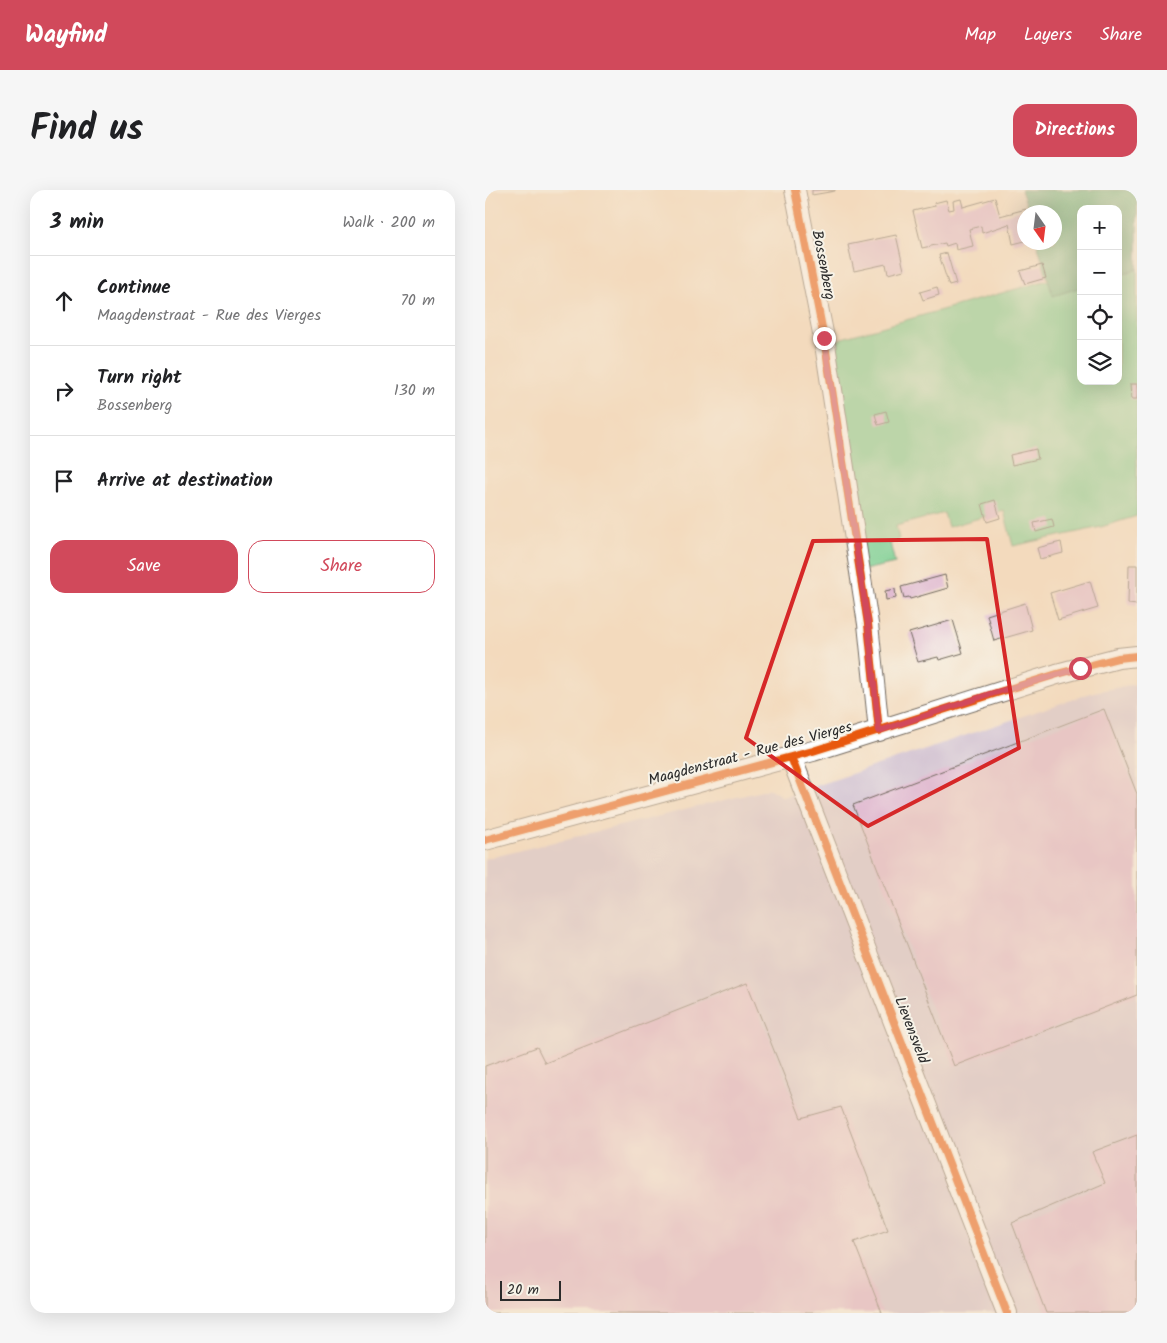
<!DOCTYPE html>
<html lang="en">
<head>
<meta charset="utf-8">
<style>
  :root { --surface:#fff; --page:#f6f6f6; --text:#202124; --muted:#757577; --line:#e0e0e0; --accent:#d1495b }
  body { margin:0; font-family:Kalam,sans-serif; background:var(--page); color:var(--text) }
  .controls { position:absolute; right:15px; top:15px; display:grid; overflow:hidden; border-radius:10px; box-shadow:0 5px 20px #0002 }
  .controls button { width:45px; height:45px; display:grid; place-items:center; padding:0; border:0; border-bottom:1px solid var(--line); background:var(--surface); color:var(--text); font:25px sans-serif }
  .compass { position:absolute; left:532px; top:15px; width:45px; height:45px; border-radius:50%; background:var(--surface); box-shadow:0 5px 20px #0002; rotate:166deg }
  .scale { position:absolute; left:15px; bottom:12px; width:61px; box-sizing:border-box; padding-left:5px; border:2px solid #2b2b2b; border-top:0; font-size:14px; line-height:18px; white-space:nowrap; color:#2b2b2b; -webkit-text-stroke:4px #f7f3e8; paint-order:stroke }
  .stop { position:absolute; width:15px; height:15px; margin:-11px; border:4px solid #d1495b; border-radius:50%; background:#fff }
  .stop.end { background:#d1495b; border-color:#fff; box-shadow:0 1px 5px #0008 }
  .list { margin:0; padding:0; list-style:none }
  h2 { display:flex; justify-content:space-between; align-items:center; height:65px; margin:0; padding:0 20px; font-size:21px }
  h2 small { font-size:16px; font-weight:400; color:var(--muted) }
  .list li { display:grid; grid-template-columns:32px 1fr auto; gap:15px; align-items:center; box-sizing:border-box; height:90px; padding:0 20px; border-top:1px solid var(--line) }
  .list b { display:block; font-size:19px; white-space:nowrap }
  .list p { margin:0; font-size:16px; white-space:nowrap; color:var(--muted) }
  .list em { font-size:16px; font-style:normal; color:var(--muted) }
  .actions { display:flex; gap:10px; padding:15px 20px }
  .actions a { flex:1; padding:11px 0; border:1px solid var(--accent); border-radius:15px; text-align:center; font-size:18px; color:var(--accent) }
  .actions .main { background:var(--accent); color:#fff }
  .icon { flex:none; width:28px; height:28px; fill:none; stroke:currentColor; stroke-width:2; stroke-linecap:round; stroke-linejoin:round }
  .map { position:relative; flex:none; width:652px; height:1123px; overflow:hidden; border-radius:15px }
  header { display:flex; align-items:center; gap:30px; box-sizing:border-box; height:70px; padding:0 25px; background:var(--accent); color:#fff }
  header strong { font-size:24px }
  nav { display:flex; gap:28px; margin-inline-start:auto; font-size:18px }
  .intro { display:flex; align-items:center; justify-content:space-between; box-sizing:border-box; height:120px; padding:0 30px }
  h1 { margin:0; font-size:35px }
  .button { padding:12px 22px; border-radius:15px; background:var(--accent); color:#fff; font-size:18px; font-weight:700 }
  main { display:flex; gap:30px; padding:0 30px }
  aside { flex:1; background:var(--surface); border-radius:15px; box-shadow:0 5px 20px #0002 }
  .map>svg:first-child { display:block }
  .industrial { fill:#cfbed0 }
  .green { fill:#7ace90; stroke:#527c5e }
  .forest { fill:#63b17a; stroke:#476e52 }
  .building { fill:#dcaecc }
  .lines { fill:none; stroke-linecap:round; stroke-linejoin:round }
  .minor-casing { stroke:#71685e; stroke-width:22 }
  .minor { stroke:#fff; stroke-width:20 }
  .cycleway-casing { stroke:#f7f3e8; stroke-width:11 }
  .cycleway { stroke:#e8590c; stroke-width:8 }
  .route { stroke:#d1495b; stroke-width:6 }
  .marked { fill:none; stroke:#d62828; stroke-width:4; stroke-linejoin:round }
  .labels { text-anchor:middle; stroke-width:4; stroke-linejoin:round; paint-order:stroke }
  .street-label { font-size:15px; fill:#2b2b2b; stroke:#f7f3e8 }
</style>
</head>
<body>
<header>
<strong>Wayfind</strong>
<nav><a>Map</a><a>Layers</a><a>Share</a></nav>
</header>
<div class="intro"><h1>Find us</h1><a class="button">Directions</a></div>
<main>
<aside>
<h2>3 min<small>Walk · 200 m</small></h2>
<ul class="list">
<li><svg class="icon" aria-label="ahead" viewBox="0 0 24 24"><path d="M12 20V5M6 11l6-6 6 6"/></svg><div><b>Continue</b><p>Maagdenstraat - Rue des Vierges</p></div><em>70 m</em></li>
<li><svg class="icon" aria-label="right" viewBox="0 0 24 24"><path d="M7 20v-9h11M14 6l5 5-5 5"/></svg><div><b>Turn right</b><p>Bossenberg</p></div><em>130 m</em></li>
<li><svg class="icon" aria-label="arrive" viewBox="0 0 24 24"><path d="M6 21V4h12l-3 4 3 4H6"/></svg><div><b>Arrive at destination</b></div></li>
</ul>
<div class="actions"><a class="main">Save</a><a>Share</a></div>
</aside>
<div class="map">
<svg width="652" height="1123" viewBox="0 0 652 1123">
  <rect width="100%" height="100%" fill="#f7f3e8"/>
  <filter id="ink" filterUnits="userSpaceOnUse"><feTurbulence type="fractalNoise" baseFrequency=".02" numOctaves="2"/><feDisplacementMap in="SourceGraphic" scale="10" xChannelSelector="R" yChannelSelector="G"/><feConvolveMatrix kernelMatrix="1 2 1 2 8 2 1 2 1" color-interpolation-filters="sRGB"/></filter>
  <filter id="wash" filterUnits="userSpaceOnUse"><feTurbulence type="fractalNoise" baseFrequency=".0096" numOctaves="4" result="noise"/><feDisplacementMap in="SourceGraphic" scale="20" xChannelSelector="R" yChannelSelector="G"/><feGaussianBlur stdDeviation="1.12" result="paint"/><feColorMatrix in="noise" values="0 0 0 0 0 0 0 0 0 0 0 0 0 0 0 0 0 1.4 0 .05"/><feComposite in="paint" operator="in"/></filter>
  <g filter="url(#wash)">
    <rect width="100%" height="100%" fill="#f3dabd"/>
    <path class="industrial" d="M652 494V1123H0V669L285 599 298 607 609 502Z"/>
    <path class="green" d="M652 79V326L616 337 528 356 519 321 463 337 459 323 411 336 414 349 405 353 410 373 379 380 347 154 357 148 563 90 569 105 596 97V191H633V85Z"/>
    <path class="forest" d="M536 0H652V79L633 85V19H596V97L568 106 552 53 570 52V22H544Z"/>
    <g id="blocks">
      <path class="building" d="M327 0H350V1L327 5Z
        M510 8 515 26 541 19 540 51 528 54 524 34 497 43 496 36 484 39 488 56 471 60 470 53 461 56 460 53 437 58 428 21 450 16 449 13 461 10 464 20 469 19 468 11 476 9 478 17Z
        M411 45 419 80 403 84 401 74 369 81 363 55Z
        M462 63 471 94 464 96 454 65Z
        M557 75 561 88 540 94 535 81Z
        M452 97 454 105 438 110 435 102Z
        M645 194H652V209H646Z
        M401 221 404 232 393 235 390 224Z
        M551 259 553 269 527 275 525 265Z
        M510 310 515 328 502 332 497 314Z
        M567 329 569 337 551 342 549 333Z
        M576 352 578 363 555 369 552 358Z
        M644 375H652V415L643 414Z
        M460 385 463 398 425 409 424 407 419 408 416 397Z
        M605 391 613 418 573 430 565 403Z
        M410 399 411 408 401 410 400 401Z
        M540 413 547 440 509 451 502 425Z
        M468 430 478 463 454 470 453 467 433 472 424 443Z
        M619 519 652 604V805L469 876 368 615Z
        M262 793 316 928 356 917 403 1040 369 1052 397 1123H0V876L52 857 60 873Z
        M652 945V1123H561L527 1033 620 993 607 962Z"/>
    </g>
  </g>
  <g filter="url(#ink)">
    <use href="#blocks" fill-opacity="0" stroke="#71685e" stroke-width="1"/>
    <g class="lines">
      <g class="minor-casing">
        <path id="minor" d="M310 0 339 148 383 434 394 541
          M306 567 522 1123
          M0 650 328 561 572 484 633 468 652 466"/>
      </g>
      <use href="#minor" class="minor"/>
      <g class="cycleway-casing">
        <path id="cycleway" d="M310 0 339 148 383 434 394 541
          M306 567 522 1123
          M0 650 328 561 572 484 633 468 652 466"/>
      </g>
      <use href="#cycleway" class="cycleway"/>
    </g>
  </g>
  <g class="lines" filter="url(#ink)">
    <path class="route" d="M339 148 383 434 394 541 502 505 595 478"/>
  </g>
  <path d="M0 0H652V1123H0ZM502 349 534 558 383 636 261 548 328 351Z" fill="#f3dabd" fill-opacity=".55" fill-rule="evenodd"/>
  <path class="marked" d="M502 349 534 558 383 636 261 548 328 351Z"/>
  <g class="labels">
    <g class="street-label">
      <text transform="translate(339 75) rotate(79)" y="5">Bossenberg</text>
      <text transform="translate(265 563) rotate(-15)" y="5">Maagdenstraat - Rue des Vierges</text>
      <text transform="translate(427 840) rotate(69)" y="5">Lievensveld</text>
    </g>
  </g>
</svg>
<div class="controls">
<button>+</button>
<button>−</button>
<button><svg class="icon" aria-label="locate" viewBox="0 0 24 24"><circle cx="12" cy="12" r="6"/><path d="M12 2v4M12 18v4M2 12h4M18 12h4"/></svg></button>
<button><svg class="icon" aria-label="layers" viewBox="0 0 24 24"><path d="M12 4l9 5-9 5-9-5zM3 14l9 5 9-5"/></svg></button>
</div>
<svg class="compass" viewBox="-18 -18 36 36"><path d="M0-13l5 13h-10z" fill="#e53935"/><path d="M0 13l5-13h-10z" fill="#757577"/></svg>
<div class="scale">20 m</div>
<div class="stop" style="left:595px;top:478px"></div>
<div class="stop end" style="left:339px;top:148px"></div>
</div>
</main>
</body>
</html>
